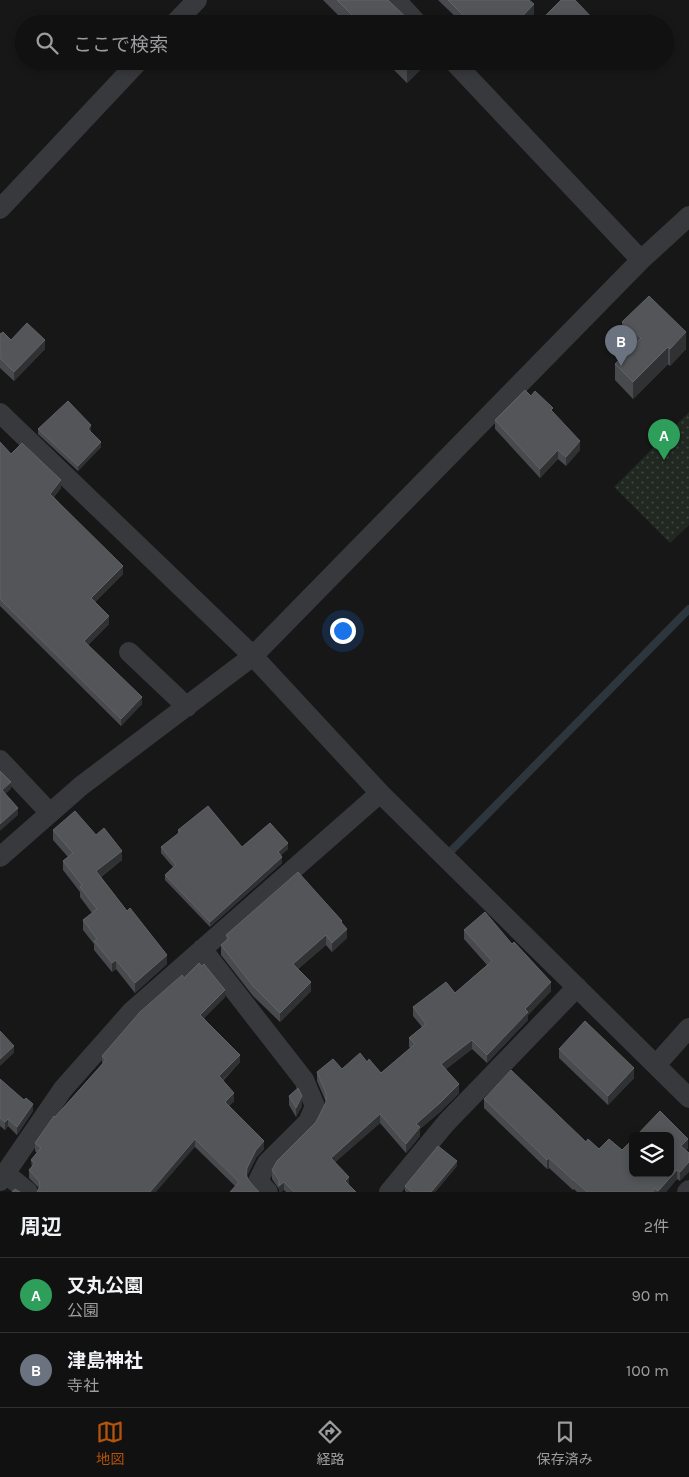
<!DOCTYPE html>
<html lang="ja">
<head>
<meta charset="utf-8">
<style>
  :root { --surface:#111112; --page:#1e1f20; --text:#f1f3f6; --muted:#9c9d9f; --line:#303132; --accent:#b45309 }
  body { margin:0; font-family:Karla,"Noto Sans JP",sans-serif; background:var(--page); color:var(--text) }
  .controls { position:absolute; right:15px; bottom:15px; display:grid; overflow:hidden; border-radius:8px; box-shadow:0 2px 8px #0003 }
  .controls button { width:45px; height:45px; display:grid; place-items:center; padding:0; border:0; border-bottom:1px solid var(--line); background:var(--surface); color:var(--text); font:25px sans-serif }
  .you { position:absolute; left:342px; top:630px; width:18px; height:18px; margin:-12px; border:4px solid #fff; border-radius:50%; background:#1a73e8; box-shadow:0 0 0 8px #1a73e833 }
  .badge { display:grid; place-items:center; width:32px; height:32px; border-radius:50%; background:var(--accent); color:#fff; font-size:16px; font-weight:700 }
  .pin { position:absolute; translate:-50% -41px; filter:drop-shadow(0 1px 2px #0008) }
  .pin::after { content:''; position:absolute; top:26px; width:18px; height:15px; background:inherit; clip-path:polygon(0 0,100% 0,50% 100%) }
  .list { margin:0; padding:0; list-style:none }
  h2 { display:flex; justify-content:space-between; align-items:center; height:65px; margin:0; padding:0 20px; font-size:21px }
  h2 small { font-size:16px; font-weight:400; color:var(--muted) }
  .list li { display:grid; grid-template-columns:32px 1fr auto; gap:15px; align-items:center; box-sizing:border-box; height:75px; padding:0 20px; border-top:1px solid var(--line) }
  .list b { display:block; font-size:19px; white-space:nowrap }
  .list p { margin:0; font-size:16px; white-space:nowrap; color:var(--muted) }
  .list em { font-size:16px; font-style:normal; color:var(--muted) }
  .icon { flex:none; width:28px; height:28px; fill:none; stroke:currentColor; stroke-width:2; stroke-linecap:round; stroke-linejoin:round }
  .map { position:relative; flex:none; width:689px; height:1192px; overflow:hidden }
  .search { position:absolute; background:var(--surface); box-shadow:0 2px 8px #0003; left:15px; right:15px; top:15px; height:55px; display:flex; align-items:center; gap:12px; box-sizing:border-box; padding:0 18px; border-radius:28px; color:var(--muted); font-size:19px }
  .sheet { height:215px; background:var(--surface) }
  nav { display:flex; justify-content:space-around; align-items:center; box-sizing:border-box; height:70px; border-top:1px solid var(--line); background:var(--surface); font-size:14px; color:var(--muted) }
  nav a { display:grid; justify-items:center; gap:2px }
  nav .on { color:var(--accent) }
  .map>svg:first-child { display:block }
  .green { fill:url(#green-dots) }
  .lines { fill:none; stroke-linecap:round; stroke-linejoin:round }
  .stream { stroke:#2d363c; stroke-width:8 }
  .minor { stroke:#38393d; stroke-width:20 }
  .wall { fill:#484a4d }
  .shaded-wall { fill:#303133 }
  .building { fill:#535558; stroke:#606367 }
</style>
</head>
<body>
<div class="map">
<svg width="689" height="1192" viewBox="0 0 689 1192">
  <defs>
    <pattern id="green-dots" width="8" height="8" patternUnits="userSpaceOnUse" patternTransform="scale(1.25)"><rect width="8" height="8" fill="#212821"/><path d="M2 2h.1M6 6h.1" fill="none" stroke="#3f453f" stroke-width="1.8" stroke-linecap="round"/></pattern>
  </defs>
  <rect width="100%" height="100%" fill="#171718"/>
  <path class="green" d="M689 412V525L670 543 614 487Z"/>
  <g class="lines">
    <path class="stream" d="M450 852 689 609"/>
    <path class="minor" d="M396 0 418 24
      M174 24 197 0
      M453 61 641 260
      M0 209 139 61
      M0 413 253 656 380 793 689 1098
      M129 652 187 707
      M0 760 50 813
      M0 857 81 786 253 656 641 260 689 216
      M202 949 304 1080 315 1106 308 1122 267 1163 258 1181 268 1192
      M656 1065 689 1028
      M5 1173 28 1192
      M0 1181 63 1089 132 1011 380 793
      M389 1192 446 1123 577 987
      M687 1192 689 1190"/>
  </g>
  <path class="wall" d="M323 0H388L413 24H347Z
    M438 0H529L534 14 524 24H463Z
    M385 61H429L407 83Z
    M572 61H581L577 66Z
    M622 322 686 349 670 366 668 364 633 399 615 380V364L632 347 622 339Z
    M0 334 11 340 45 349 14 381 0 368Z
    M531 396 553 413 580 450 566 466 558 459 540 478 495 429V420Z
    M38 429 91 430 90 431 101 447 78 471 38 434Z
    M0 442 11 454 61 488 54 497 123 574 95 602 109 624 88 645 142 704 121 726 0 606Z
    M53 830 96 835 122 860 101 877 167 964 135 993 116 969 112 972 94 950V944L83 930V920L92 913 80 897V892L63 870V861L68 857 53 840Z
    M178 830 242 847 288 849 281 855 282 863 210 927 165 880V875L173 867 161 853V847L178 834Z
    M342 924 347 938 332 952 326 945 298 969 311 991 280 1022 253 996 221 955V945L226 941V935Z
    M464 930 551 991 528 1015V1020L487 1063 472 1049 446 1069 459 1093 440 1112 420 1129V1136L406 1153 380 1123 335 1162 349 1185 356 1192H286L284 1190 279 1192V1189L272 1179V1170L316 1122 326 1102 317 1081V1072L342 1069 367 1062 381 1073 411 1048 409 1047V1038L422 1027 413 1016V1007L455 993 487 965 464 939Z
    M184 978 225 997 204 1018 240 1062 223 1081 234 1101 229 1106 264 1149 256 1158 247 1176 249 1181 235 1186 195 1147 37 1191 39 1188 29 1178V1170L32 1168 31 1160 37 1153 35 1151V1143L55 1117 102 1064V1056Z
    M559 1049 634 1078 608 1105 559 1058Z
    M0 1079 33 1111 17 1135 8 1126 5 1130 0 1126Z
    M289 1096 302 1106 296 1117 289 1105Z
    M484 1099 586 1142 599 1149 622 1150 670 1136 688 1148 686 1150 680 1181 677 1179 666 1192H577L574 1189 573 1190 549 1168 547 1169 484 1108Z
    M457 1166 435 1192H406L405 1191V1186Z"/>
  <path class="shaded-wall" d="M534 4V14L524 24H515Z
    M416 61H429L407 83V70Z
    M577 61H581L577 66Z
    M686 332V349L670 366V349Z
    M45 340V349L14 381V372Z
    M668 347V364L633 399V382Z
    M91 425V430L88 433V429Z
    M580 441V450L566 466V457Z
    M101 442V447L78 471V466Z
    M558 450V459L540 478V469Z
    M61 480V488L50 502V494Z
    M123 566V574L91 606V598Z
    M109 616V624L84 649V641Z
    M142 697V704L121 726V719Z
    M11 782V789L2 797V790Z
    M18 808V815L0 831V824Z
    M288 843V849L278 858V852Z
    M122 851V860L96 880V871Z
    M282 857V863L210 927V922Z
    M347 929V938L332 952V943Z
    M326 935V945L293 973V964Z
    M167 955V964L135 993V983Z
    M116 960V969L112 972V963Z
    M311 982V991L280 1022V1013Z
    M551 982V991L528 1015V1020L487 1063V1055L525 1009Z
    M225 990V997L200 1022V1015Z
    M472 1040V1049L441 1073V1064Z
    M14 1046V1053L0 1066V1059Z
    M240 1055V1062L219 1084V1076Z
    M634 1068V1078L608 1105V1096Z
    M459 1084V1093L440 1112 420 1129V1136L406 1153V1144L416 1124Z
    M234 1093V1101L225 1110V1102Z
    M302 1096V1106L296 1117V1108Z
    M33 1104V1111L17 1135V1127Z
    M380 1114V1123L331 1166V1158Z
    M8 1119V1126L5 1130V1122Z
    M195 1139V1147L156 1192H150Z
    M688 1139V1148L681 1155V1146Z
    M264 1141V1149L256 1158 247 1176 246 1183 247 1168 256 1150Z
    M549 1158V1168L547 1169V1160Z
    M457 1161V1166L435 1192H431Z
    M689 1162V1172L680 1181V1172Z
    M677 1170V1179L666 1192H658Z
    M349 1177V1185L345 1181Z
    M284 1182V1190L282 1192H279V1186Z"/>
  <path class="building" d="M337 0H388L413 24H361Z
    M448 0H529L534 4 515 24H472Z
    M561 0H575L598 24H545L541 20Z
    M399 61H416L407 70Z
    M649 296 686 332 670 349 668 347 633 382 615 364 641 338 622 322Z
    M27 323 45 340 14 372 0 358V334L3 332 11 340Z
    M525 390 531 396 535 391 553 408 551 410 580 441 566 457 558 450 540 469 495 420Z
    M68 401 91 425 88 429 101 442 78 466 38 429Z
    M0 442 11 454 22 443 61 480 50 494 123 566 91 598 109 616 84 641 142 697 121 719 0 599Z
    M0 771 11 782 2 790 18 808 0 824Z
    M208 806 242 847 270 823 288 843 278 852 282 857 210 922 165 875 176 865 161 847 180 832 178 830Z
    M75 811 96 835 104 828 122 851 96 871 127 911 130 908 167 955 135 983 116 960 112 963 94 941 97 939 83 920 97 909 80 887 82 885 63 861 73 853 53 830Z
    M298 872 342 921 341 922 347 929 332 943 326 935 293 964 311 982 280 1013 253 986 221 945 229 938 226 935Z
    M485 912 512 944 514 942 551 982 525 1009 528 1012 487 1055 472 1040 441 1064 459 1084 440 1103 416 1124 420 1127 406 1144 380 1114 331 1158 349 1177 345 1181 356 1192H294L284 1182 279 1186V1180L272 1170 277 1161 316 1122 326 1102V1093L317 1072 333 1059 342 1069 360 1053 367 1062 369 1059 381 1073 415 1044 409 1038 426 1024 413 1007 446 982 455 993 492 961 464 930Z
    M199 963 202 966 204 964 225 990 200 1015 240 1055 219 1076 234 1093 225 1102 264 1141 256 1150 247 1168 246 1175 249 1181 259 1192H230L239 1182 195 1139 150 1192H37L40 1186 39 1181 29 1170 35 1163 31 1160 41 1148 35 1143 54 1116 55 1117 106 1060 102 1056 140 1012 182 975 184 978Z
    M585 1021 634 1068 608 1096 559 1049Z
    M0 1031 14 1046 0 1059Z
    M511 1070 586 1142 588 1139 599 1149 609 1139 622 1150 633 1139V1173H670V1136H636L660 1111 688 1139 681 1146 689 1153V1162L680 1172 677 1170 658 1191 655 1188 652 1192H587L574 1180H573L549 1158 547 1160 484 1099Z
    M0 1079 24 1100 26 1098 33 1104 17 1127 8 1119 5 1122 0 1118Z
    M298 1088 302 1096 296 1108 289 1096Z
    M438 1146 457 1161 431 1192H412L405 1186Z
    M15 1189 20 1192H12Z"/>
</svg>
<div class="controls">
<button><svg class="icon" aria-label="layers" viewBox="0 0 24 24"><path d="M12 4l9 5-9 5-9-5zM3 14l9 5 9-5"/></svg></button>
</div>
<div class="you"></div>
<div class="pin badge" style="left:664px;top:460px;background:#2e9e5b">A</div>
<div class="pin badge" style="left:621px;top:366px;background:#6b7280">B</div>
<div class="search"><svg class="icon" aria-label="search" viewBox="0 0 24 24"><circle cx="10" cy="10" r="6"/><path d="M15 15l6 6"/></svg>ここで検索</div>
</div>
<section class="sheet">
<h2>周辺<small>2件</small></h2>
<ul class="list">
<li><span class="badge" style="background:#2e9e5b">A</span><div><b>又丸公園</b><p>公園</p></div><em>90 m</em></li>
<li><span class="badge" style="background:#6b7280">B</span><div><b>津島神社</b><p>寺社</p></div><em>100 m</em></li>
</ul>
</section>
<nav>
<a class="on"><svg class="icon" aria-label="map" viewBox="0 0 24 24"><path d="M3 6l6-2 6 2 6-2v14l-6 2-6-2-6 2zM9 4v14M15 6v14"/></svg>地図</a>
<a><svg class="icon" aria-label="directions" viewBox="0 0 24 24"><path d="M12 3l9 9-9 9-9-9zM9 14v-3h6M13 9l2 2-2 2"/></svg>経路</a>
<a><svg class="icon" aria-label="saved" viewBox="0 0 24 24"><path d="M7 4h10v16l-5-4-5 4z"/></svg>保存済み</a>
</nav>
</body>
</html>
